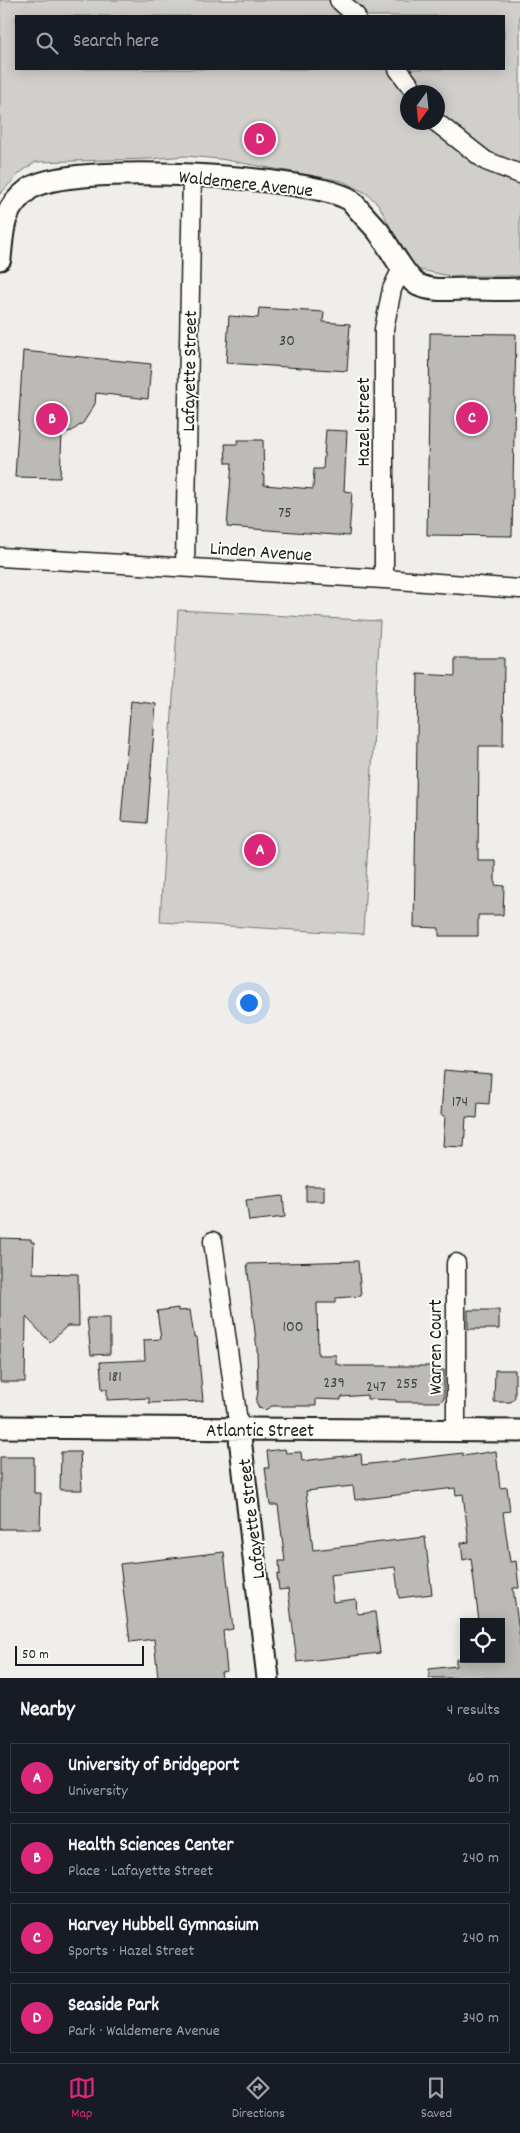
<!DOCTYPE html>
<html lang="en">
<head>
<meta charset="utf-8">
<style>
  :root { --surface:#171b24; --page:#20242c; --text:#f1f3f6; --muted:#9ea1a6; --line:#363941; --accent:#db2777 }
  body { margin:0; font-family:Dekko,sans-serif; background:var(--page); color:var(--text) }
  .controls { position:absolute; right:15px; bottom:15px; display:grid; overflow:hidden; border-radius:0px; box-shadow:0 2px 12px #0003 }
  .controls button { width:45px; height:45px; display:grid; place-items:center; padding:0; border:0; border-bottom:1px solid var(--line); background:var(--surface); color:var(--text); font:25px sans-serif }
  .compass { position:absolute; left:400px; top:85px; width:45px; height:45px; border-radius:50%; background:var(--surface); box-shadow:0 2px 12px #0003; rotate:195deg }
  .scale { position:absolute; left:15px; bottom:12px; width:129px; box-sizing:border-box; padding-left:5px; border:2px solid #1c1c1c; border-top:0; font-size:14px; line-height:18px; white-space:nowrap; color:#1c1c1c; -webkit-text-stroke:4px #fdfcf7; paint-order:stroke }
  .you { position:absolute; left:248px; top:1002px; width:18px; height:18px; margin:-12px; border:4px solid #fff; border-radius:50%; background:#1a73e8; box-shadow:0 0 0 8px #1a73e833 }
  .badge { display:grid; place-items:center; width:32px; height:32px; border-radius:50%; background:var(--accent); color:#fff; font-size:16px; font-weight:700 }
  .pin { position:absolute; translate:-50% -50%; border:2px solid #fff; box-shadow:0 1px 5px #0006 }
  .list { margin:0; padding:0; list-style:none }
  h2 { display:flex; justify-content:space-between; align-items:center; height:65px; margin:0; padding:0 20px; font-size:21px }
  h2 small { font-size:16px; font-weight:400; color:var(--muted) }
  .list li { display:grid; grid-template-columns:32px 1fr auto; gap:15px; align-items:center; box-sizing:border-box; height:70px; margin:0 10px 10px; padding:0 10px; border:1px solid var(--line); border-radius:0px }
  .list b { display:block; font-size:19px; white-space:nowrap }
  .list p { margin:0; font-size:16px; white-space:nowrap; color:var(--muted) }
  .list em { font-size:16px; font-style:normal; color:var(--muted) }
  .icon { flex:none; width:28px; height:28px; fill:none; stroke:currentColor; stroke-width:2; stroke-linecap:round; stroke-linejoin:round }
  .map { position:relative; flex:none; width:520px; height:1678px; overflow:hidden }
  .search { position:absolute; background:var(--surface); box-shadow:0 2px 12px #0003; left:15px; right:15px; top:15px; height:55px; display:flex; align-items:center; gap:12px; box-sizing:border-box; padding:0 18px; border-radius:0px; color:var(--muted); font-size:19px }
  .sheet { height:385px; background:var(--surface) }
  nav { display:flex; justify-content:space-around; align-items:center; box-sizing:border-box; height:70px; border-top:1px solid var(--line); background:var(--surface); font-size:14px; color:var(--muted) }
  nav a { display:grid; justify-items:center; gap:2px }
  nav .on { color:var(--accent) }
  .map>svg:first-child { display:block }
  .green { fill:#d0cfcc; stroke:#767674; fill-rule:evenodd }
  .building { fill:#bbbab6; stroke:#1c1c1c }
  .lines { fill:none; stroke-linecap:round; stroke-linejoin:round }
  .minor-casing { stroke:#1c1c1c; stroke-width:21 }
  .tertiary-casing { stroke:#1c1c1c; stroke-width:25 }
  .minor { stroke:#fdfcf7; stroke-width:18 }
  .tertiary { stroke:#fdfcf7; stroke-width:21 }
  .labels { text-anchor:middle; stroke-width:4; stroke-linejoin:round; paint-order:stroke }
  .number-label { font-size:16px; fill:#444442 }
  .street-label { font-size:19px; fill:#1c1c1c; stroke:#fdfcf7 }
</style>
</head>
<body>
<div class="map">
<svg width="520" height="1678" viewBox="0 0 520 1678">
  <rect width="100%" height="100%" fill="#f0eeea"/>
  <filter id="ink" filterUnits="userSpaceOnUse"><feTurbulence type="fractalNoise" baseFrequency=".02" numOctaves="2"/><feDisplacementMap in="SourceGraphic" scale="10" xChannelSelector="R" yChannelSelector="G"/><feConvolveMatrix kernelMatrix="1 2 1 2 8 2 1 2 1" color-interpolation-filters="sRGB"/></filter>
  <g filter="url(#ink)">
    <path class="green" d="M0 0H520V276H449L416 269 407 260 379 205 366 193 342 181 220 159 186 156 149 159 35 162 20 173 0 194ZM16 16H504V69H16ZM408 92H438V122H408Z
      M178 610 380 621 363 934 160 922Z"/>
    <path class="building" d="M259 308 324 312 323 322 350 324 347 371 226 363 229 316 258 318Z
      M430 333 516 334 512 536 427 535Z
      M23 351 151 364 148 399 96 393 95 404 83 423 72 431 62 433 60 478 15 477Z
      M326 430 347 431 344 491 352 492 349 536 227 527 232 463H226L225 444H238V440H263L264 485 313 489 314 469H323Z
      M455 658H504L503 746H479L478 860H495V885L504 886 503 915H478V936H439V928L414 927 418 674 455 676Z
      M131 701 156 704 147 823 121 821Z
      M444 1070 491 1074 489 1104 478 1103 477 1118 466 1117 464 1147 443 1146 445 1116 441 1115Z
      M306 1186H324V1201H306Z
      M283 1196 285 1217 249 1221 246 1200Z
      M0 1238 31 1239V1242H34L33 1273 78 1274 79 1326H67L50 1342 26 1317 25 1382H0Z
      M358 1261 361 1296 336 1298 335 1303H317L318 1355H336V1364L346 1366H435V1370H444V1398L440 1402H396V1400L367 1399V1395L341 1397V1400L316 1399V1406H272L265 1410 259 1408 256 1402 258 1392 257 1349 247 1264Z
      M178 1308V1311L190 1310 194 1337H197L203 1401 149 1403V1398L107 1400V1389H102L100 1362 145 1360 144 1340 161 1339 157 1311Z
      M468 1310H499V1329H468Z
      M87 1318H110V1354L91 1355Z
      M495 1370H515V1397L511 1402H494Z
      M285 1449 286 1453 301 1452 302 1461 361 1454 362 1465 463 1453V1456L496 1451 500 1488 507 1487 510 1511 503 1512 510 1562 516 1561 519 1588H513L520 1638V1678H429V1669L456 1666V1659H501V1622H479L471 1558 463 1560 461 1543 469 1542 463 1494 456 1495 455 1488 355 1500 353 1486 306 1491 313 1550 425 1537 432 1594 399 1598 395 1567 330 1575 333 1602 356 1599 357 1614 375 1612 380 1653 297 1662 288 1589 279 1590 277 1575 280 1574 279 1561H285L278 1505H270L265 1468H269L267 1451Z
      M61 1452H80L82 1490H60Z
      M0 1457H34V1493H41L40 1529H0Z
      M224 1552 233 1629 223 1631 227 1671 221 1672 222 1678H158L154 1639 130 1642 120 1564Z"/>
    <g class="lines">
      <g class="minor-casing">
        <path id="minor" d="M339 0 356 16
          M398 69 415 92
          M436 122 486 161 520 174
          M0 557 384 579 520 589
          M185 567 192 176
          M384 579V329L392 289 402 268
          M213 1241 239 1429
          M456 1431V1263"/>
      </g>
      <g class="tertiary-casing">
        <path id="tertiary" d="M0 259C3 228 2 209 29 189 68 161 303 176 347 198 352 200 356 207 360 211 366 218 372 224 378 231 388 244 405 278 418 285 434 292 451 289 467 289 485 289 502 290 520 289
          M0 1427 520 1431
          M239 1429 268 1678"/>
      </g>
      <use href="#minor" class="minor"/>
      <use href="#tertiary" class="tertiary"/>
    </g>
  </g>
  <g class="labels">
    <g class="number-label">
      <text x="287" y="345">30</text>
      <text x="285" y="517">75</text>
      <text x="460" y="1106">174</text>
      <text x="293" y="1331">100</text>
      <text x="115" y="1381">181</text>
      <text x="334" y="1387">239</text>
      <text x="407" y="1388">255</text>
      <text x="376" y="1391">247</text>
    </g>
    <g class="street-label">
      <text transform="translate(246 182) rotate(6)" y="7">Waldemere Avenue</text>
      <text transform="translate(188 371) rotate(-89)" y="7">Lafayette Street</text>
      <text transform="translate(362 422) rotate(-90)" y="7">Hazel Street</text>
      <text transform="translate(261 550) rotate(4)" y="7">Linden Avenue</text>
      <text transform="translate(434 1347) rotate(-90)" y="7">Warren Court</text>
      <text x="260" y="1436">Atlantic Street</text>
      <text transform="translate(250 1519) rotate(-97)" y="7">Lafayette Street</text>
    </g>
  </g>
</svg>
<div class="controls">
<button><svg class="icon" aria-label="locate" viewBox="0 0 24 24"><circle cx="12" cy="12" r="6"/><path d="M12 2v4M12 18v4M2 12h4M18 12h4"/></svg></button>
</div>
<svg class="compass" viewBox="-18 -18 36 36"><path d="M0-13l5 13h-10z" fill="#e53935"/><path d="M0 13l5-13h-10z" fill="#9ea1a6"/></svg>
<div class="scale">50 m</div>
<div class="you"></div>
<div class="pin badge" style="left:260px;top:850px">A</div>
<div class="pin badge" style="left:52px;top:419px">B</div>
<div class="pin badge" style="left:472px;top:418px">C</div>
<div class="pin badge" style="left:260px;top:139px">D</div>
<div class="search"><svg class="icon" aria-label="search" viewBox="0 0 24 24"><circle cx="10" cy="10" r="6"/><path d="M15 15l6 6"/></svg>Search here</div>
</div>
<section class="sheet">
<h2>Nearby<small>4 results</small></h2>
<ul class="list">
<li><span class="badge">A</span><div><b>University of Bridgeport</b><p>University</p></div><em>60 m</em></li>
<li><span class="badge">B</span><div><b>Health Sciences Center</b><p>Place · Lafayette Street</p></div><em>240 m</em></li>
<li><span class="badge">C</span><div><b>Harvey Hubbell Gymnasium</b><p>Sports · Hazel Street</p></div><em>240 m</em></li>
<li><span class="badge">D</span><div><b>Seaside Park</b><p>Park · Waldemere Avenue</p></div><em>340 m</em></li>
</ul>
</section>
<nav>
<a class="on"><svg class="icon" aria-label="map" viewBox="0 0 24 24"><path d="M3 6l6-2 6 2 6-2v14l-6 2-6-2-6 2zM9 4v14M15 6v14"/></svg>Map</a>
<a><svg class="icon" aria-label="directions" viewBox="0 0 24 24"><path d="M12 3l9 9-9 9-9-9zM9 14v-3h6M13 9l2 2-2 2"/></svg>Directions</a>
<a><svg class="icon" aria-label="saved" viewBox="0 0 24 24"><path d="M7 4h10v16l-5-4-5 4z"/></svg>Saved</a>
</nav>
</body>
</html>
